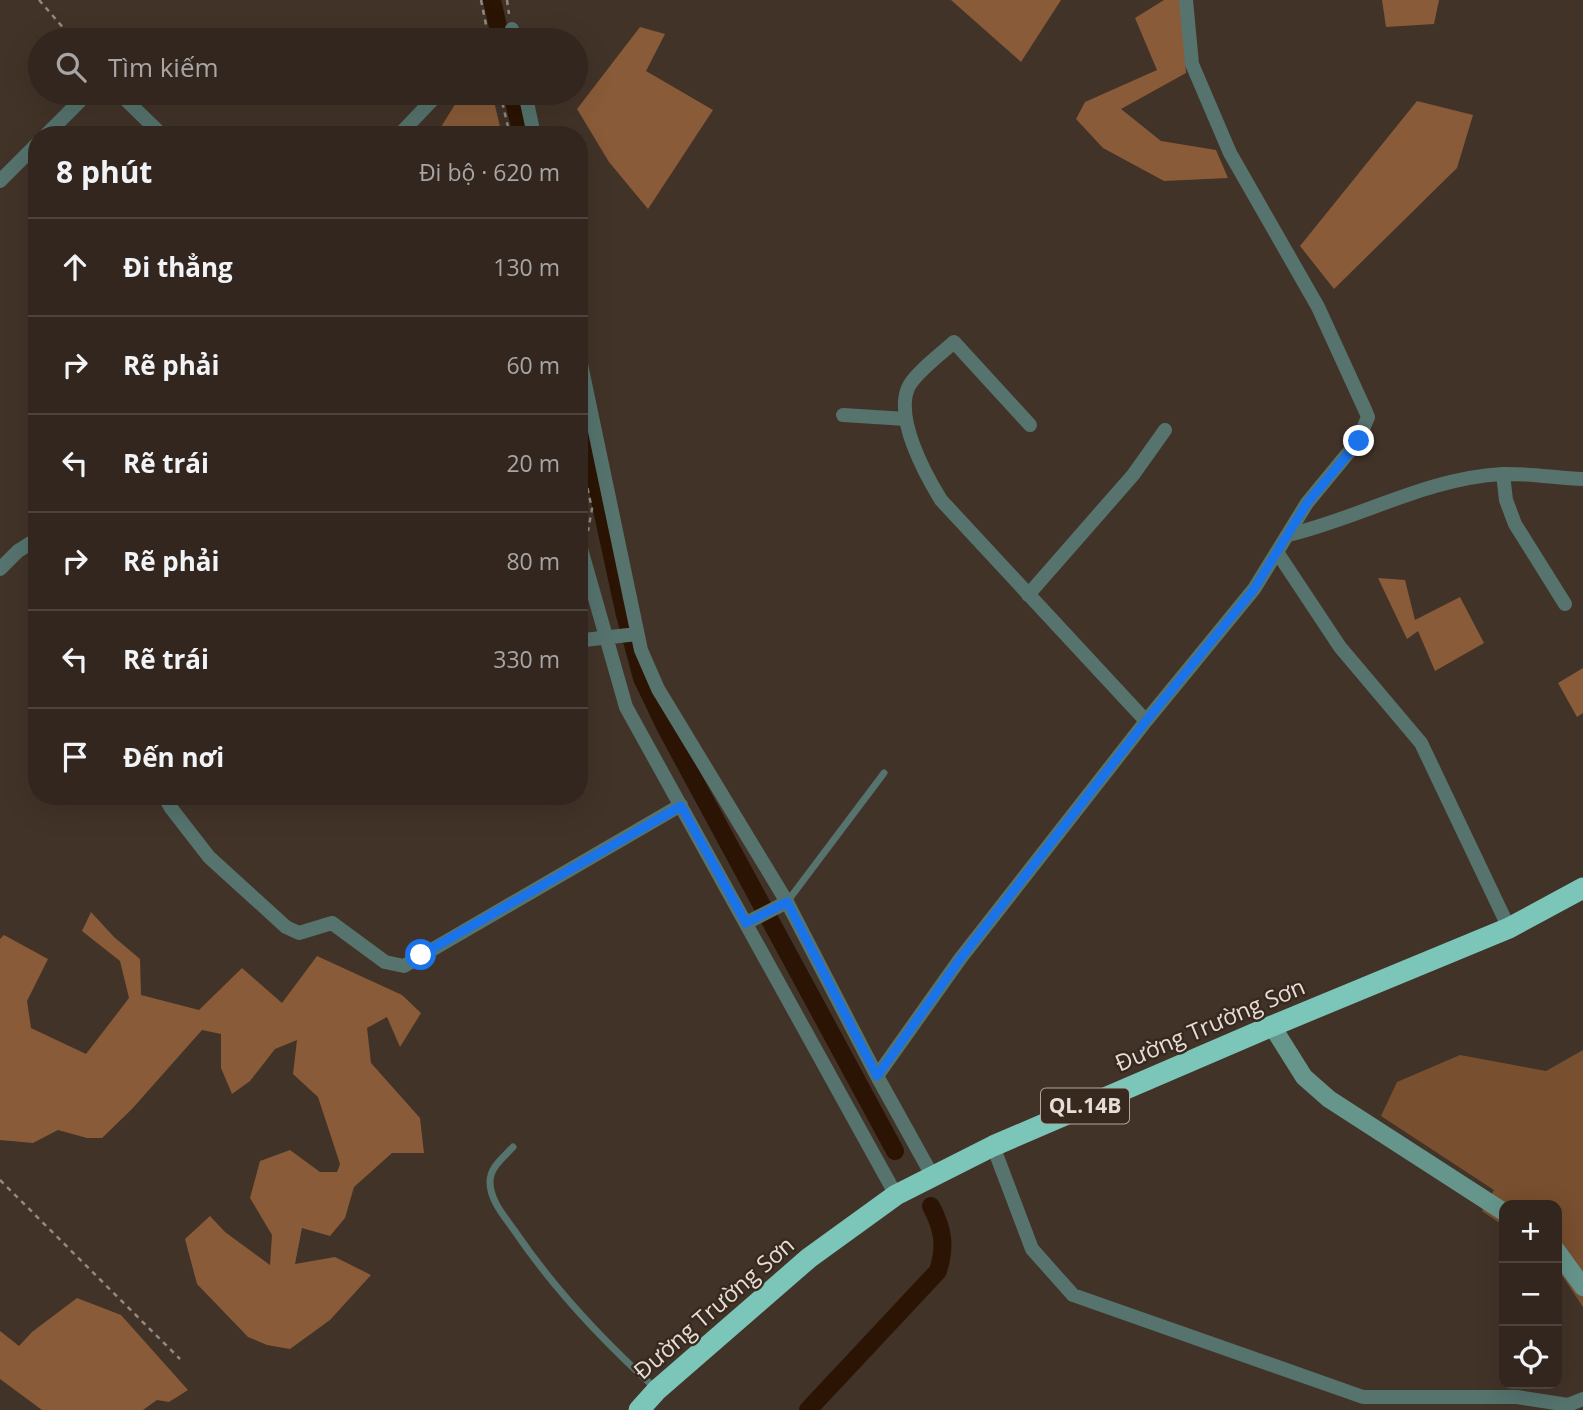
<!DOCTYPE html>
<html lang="vi">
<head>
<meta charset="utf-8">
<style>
  :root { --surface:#32261e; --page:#3d322b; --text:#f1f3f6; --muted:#a8a5a4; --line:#4d433c }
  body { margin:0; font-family:"Open Sans",sans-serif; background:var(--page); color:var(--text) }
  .controls { position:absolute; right:21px; bottom:21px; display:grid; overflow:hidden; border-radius:14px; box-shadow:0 7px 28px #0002 }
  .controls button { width:63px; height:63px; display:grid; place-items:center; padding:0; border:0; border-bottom:2px solid var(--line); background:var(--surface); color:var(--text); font:35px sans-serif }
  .stop { position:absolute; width:21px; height:21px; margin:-16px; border:5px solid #1a73e8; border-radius:50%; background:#fff }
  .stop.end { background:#1a73e8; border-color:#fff; box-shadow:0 2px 7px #0008 }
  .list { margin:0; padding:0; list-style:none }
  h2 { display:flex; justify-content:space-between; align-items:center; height:91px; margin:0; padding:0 28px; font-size:30px }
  h2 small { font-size:23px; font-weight:400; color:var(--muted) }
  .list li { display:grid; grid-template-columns:46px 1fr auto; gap:21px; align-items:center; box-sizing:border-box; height:98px; padding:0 28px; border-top:2px solid var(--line) }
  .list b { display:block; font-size:26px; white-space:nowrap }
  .list em { font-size:23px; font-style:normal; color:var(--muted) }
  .icon { flex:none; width:38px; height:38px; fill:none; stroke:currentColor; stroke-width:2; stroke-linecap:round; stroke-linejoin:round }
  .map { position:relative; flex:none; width:1583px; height:1410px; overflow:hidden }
  .search { position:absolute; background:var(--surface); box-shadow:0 7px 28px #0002; left:28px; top:28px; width:560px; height:77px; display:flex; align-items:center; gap:18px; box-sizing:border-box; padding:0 24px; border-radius:38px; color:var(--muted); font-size:26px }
  .panel { position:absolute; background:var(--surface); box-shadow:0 7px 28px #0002; left:28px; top:126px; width:560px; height:679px; border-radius:28px }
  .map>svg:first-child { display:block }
  .green { fill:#784f2f }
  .forest { fill:#895b38 }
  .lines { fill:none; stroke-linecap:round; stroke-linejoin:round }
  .canal { stroke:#2b1403; stroke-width:18 }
  .path { stroke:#958880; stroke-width:2.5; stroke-dasharray:5 5; stroke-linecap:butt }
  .lane { stroke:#56736d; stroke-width:7 }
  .street { stroke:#56736d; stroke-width:14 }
  .secondary { stroke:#66958c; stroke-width:18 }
  .highway { stroke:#7bc6b8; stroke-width:21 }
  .route { stroke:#1a73e8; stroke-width:9 }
  .labels { text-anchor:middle; stroke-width:5; stroke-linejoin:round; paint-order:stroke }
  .shield { fill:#37291e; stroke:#b2a7a0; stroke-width:2 }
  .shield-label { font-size:21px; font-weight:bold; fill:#e7ddd7 }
  .street-label { font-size:23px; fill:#e7ddd7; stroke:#37291e }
</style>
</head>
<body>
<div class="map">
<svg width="1583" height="1410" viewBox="0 0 1583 1410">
  <rect width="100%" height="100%" fill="#423328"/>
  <path class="green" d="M1583 1050V1307L1557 1268V1205H1504V1226L1482 1211 1494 1190 1381 1116 1397 1082 1460 1055 1546 1071Z"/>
  <path class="forest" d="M951 0H1061L1021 62Z
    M1164 0H1181L1186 73 1121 109 1161 141 1216 150 1228 178 1164 181 1103 148 1076 119 1085 102 1157 70 1135 18Z
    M1382 0H1439L1434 24 1386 27Z
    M640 27 665 34 646 71 713 110 648 209 609 162 577 109Z
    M462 93H492L502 135H436Z
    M1417 101 1473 115 1457 168 1334 289 1300 246Z
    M1378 578 1405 580 1415 620 1460 597 1484 643 1435 671 1418 631 1407 639Z
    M1583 668V713L1577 717 1558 683Z
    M91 912 114 937 140 959 141 995 199 1010 242 968 282 1003 317 956 402 995 421 1013 400 1047 387 1017 367 1028 371 1063 420 1118 424 1153H392L354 1187 345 1218 330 1236 302 1228 295 1264 335 1257 371 1275 330 1320 290 1349 267 1345 248 1337 197 1284 185 1239 210 1216 225 1232 270 1265 272 1235 250 1198 260 1161 290 1150 320 1172H337L340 1164 318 1097 293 1074 297 1040 275 1049 250 1081 232 1094 221 1068V1034L202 1030 132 1109 102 1138H87L58 1130 33 1143 0 1140V939L4 935 48 959 27 1001 31 1028 86 1054 129 998 120 961 82 931Z
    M77 1298 121 1315 188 1390 169 1402 157 1400 143 1410H42L0 1379V1331L19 1346 32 1332Z"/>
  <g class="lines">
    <path class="canal" d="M492 0 501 40
      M512 93 522 135
      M579 404 625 615 642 678 667 730 895 1151
      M808 1410 938 1271C946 1246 943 1229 931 1206"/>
    <path class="path" d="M39 0 74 40
      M481 0 489 40
      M507 0 509 14
      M500 93 510 135
      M579 449 592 509 588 531
      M0 1180 180 1359"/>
    <path class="lane" d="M787 902 884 773
      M513 1147C503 1158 490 1167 490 1182 490 1200 504 1216 514 1230 554 1289 601 1339 654 1387"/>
    <path class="street" d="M512 29 515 40
      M109 93 125 99 162 135
      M525 93 534 135
      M46 135 83 98 94 93
      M399 135 439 93
      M0 181 37 144
      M579 355 641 650 658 689 787 902 877 1076 933 1177
      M843 415 906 419
      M1030 425 954 342C942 353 914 374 908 388 895 419 925 474 941 500L1146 721
      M1503 474 1506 500 1515 524 1565 604
      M1288 535C1360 518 1427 478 1502 474 1528 473 1556 478 1583 479
      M579 542 626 707 896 1195
      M1277 552 1340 647 1421 743 1509 928
      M0 569 18 551 37 539
      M1028 595 1133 475 1165 430
      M579 645 584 640 637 634
      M164 796 171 808 209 857 286 927 299 933 332 923 385 962 404 966 681 805
      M746 923 787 902
      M877 1076 960 959 1146 721 1254 589 1307 503 1358 441 1368 417 1366 412 1318 307 1230 153 1192 64 1186 0
      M993 1146 1032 1249 1073 1295 1363 1397H1517L1568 1405 1583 1399"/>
    <path class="secondary" d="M1272 1026 1304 1077 1329 1099 1504 1212
      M1557 1251 1583 1287"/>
    <path class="highway" d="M639 1410 657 1390 809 1258 896 1195 993 1146 1272 1026 1509 928 1583 888"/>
  </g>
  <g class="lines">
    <path class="route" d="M421 955 681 806 746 923 787 902 877 1076 960 959 1146 721 1254 589 1307 503 1359 441"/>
  </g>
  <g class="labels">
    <rect class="shield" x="1041" y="1088.5" width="88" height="35" rx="5"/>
    <g class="shield-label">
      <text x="1085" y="1113">QL.14B</text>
    </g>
    <g class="street-label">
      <text transform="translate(1210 1025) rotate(-23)" y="8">Đường Trường Sơn</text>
      <text transform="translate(714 1308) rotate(-41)" y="8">Đường Trường Sơn</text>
    </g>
  </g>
</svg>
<div class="controls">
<button>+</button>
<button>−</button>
<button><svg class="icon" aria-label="locate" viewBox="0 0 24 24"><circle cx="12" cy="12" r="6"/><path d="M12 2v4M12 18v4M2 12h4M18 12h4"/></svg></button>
</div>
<div class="stop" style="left:421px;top:955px"></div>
<div class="stop end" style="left:1359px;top:441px"></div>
<div class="search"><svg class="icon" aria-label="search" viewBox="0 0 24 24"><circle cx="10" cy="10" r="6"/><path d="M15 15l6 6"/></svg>Tìm kiếm</div>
<section class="panel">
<h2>8 phút<small>Đi bộ · 620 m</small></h2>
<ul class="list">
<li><svg class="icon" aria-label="ahead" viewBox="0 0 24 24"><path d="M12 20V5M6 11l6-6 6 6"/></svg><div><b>Đi thẳng</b></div><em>130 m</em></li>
<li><svg class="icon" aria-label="right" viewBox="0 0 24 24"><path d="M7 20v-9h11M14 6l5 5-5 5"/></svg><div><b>Rẽ phải</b></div><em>60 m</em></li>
<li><svg class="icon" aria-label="left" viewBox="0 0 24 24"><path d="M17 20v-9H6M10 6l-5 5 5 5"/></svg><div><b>Rẽ trái</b></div><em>20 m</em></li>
<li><svg class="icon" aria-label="right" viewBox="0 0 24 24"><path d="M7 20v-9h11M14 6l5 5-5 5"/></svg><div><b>Rẽ phải</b></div><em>80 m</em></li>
<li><svg class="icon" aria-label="left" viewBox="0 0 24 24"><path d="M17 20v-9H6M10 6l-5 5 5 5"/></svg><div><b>Rẽ trái</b></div><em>330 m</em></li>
<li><svg class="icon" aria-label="arrive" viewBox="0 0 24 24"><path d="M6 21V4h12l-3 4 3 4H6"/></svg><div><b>Đến nơi</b></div></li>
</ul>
</section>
</div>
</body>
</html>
